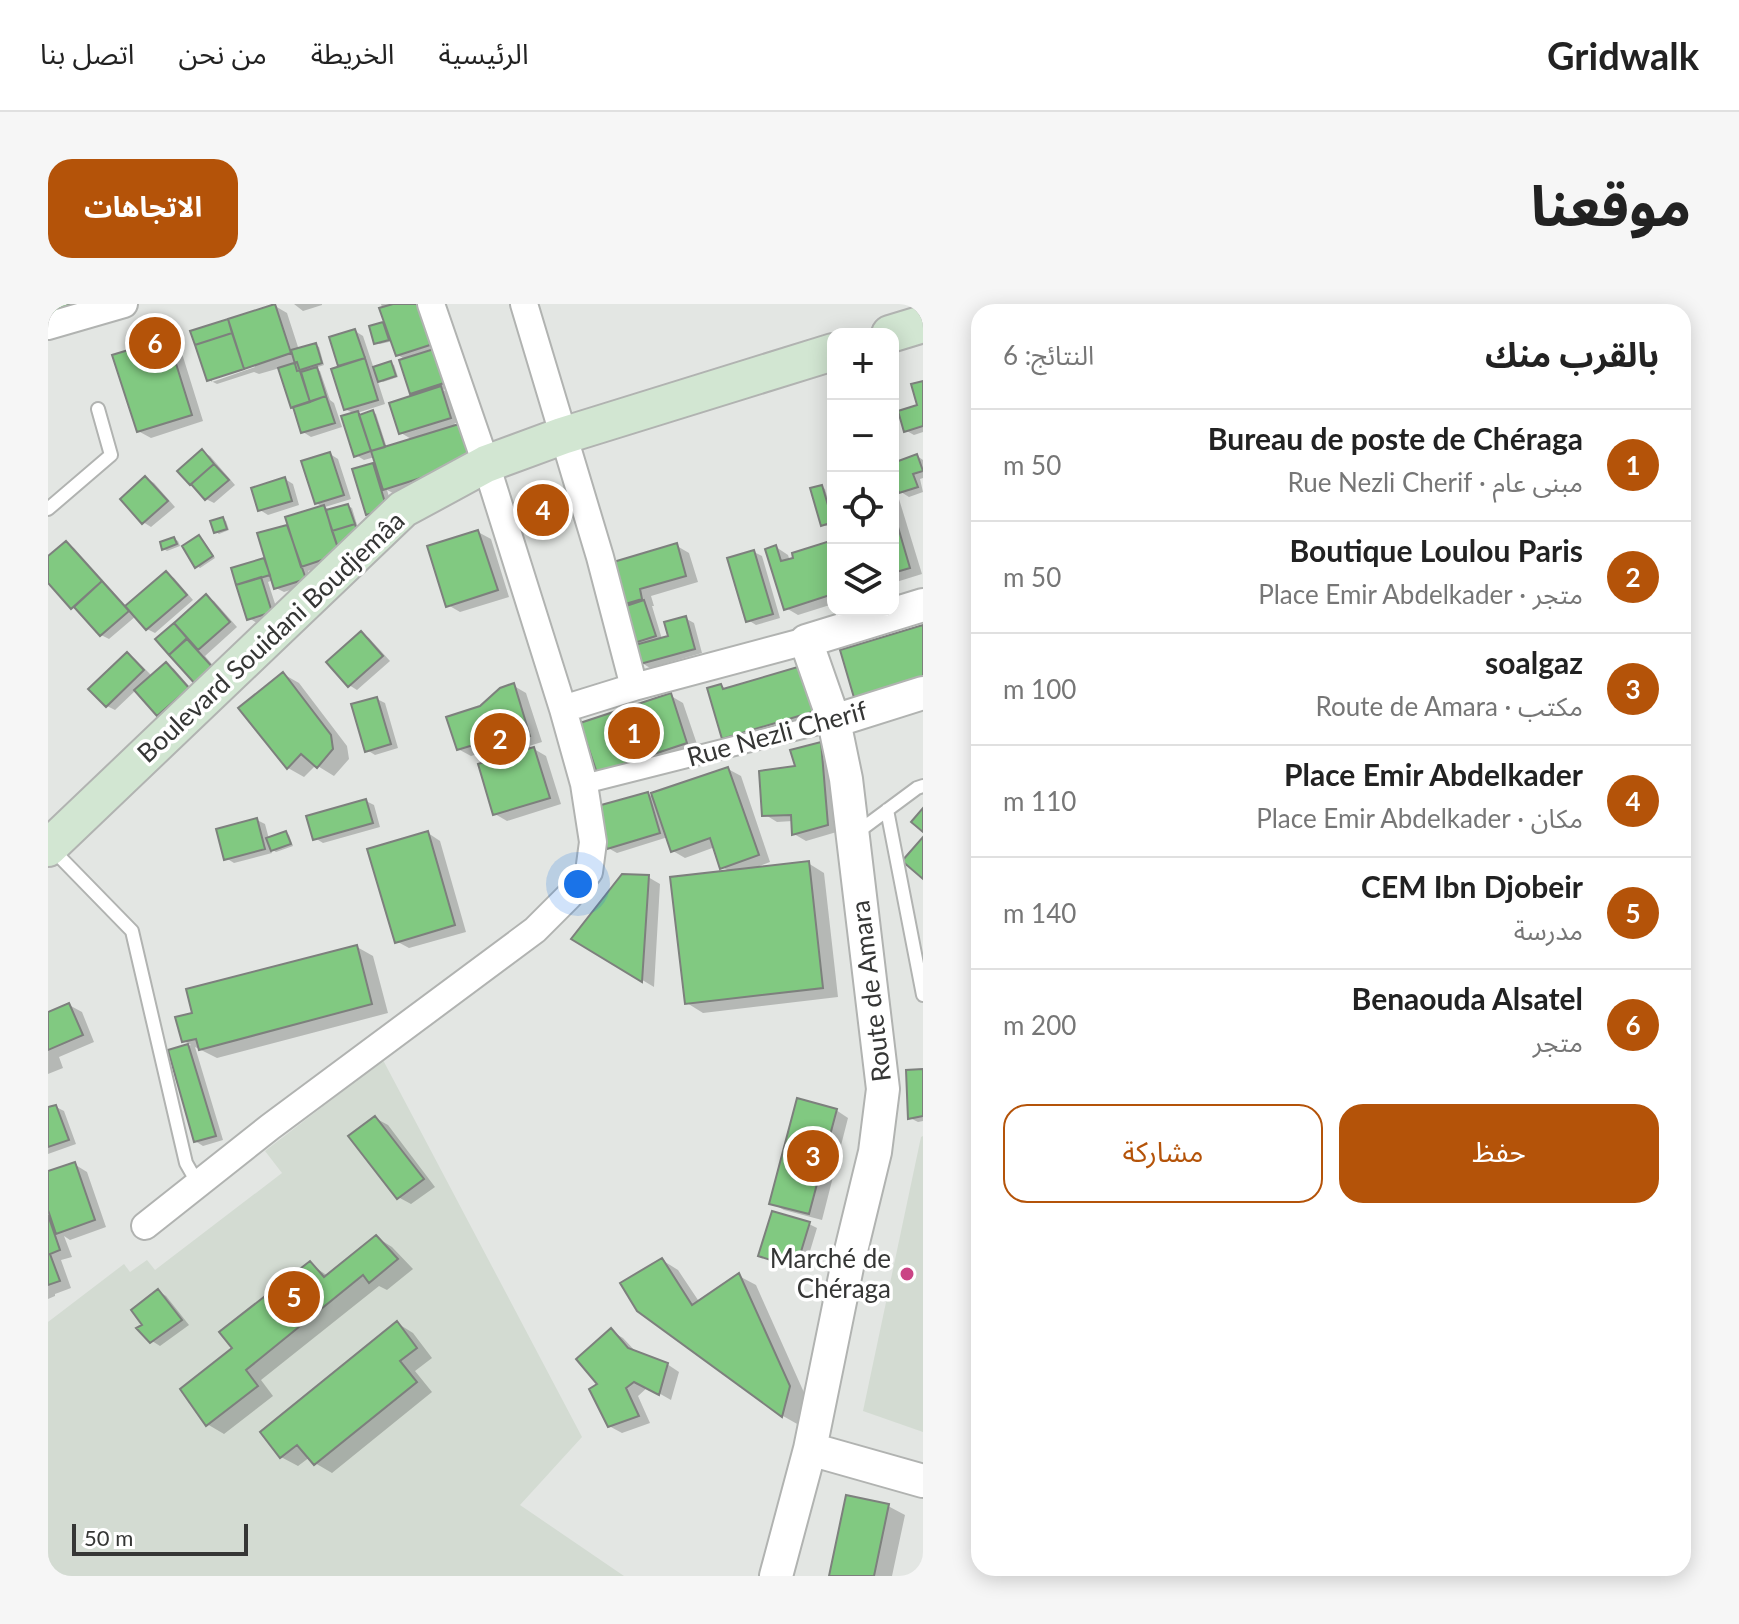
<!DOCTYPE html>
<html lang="ar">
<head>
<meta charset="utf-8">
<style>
  :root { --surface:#fff; --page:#f6f6f6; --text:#222; --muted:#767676; --line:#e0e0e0; --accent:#b45309 }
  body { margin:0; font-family:Lato,"Noto Sans Arabic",sans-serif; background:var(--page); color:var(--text); direction:rtl }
  .controls { position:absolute; right:24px; top:24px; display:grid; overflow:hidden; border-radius:16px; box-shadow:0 4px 20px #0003 }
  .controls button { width:72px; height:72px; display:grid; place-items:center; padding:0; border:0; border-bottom:2px solid var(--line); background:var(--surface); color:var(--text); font:40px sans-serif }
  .scale { position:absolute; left:24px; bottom:20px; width:176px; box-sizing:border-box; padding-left:8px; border:4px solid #353635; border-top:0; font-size:22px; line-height:28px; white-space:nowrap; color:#353635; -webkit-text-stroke:6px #fff; paint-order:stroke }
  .you { position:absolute; left:530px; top:580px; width:28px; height:28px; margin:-20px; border:6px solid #fff; border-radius:50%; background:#1a73e8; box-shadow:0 0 0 12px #1a73e833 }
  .badge { display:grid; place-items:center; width:52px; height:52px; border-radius:50%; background:var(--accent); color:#fff; font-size:26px; font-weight:700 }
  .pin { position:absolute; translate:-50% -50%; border:4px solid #fff; box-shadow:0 2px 8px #0006 }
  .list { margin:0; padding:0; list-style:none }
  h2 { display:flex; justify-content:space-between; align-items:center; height:104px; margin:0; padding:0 32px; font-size:34px }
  h2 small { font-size:26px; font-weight:400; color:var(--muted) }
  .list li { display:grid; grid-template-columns:52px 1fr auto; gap:24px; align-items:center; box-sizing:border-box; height:112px; padding:0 32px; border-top:2px solid var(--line) }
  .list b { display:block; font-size:30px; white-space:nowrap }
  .list p { margin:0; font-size:26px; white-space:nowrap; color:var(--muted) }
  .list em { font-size:26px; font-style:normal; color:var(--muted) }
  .actions { display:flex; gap:16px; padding:24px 32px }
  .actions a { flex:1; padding:18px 0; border:2px solid var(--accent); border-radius:24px; text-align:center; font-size:28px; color:var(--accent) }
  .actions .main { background:var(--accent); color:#fff }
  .icon { flex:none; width:44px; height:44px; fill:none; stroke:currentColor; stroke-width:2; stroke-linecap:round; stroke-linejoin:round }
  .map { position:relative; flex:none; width:875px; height:1272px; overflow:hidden; direction:ltr; border-radius:24px }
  header { display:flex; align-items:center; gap:48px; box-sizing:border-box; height:112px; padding:0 40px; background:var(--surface); border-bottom:2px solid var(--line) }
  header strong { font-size:38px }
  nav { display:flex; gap:44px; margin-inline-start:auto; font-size:28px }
  .intro { display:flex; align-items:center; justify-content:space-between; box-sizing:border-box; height:192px; padding:0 48px }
  h1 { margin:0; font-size:56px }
  .button { padding:20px 36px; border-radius:24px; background:var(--accent); color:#fff; font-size:28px; font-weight:700 }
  main { display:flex; gap:48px; padding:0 48px }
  aside { flex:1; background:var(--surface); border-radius:24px; box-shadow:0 4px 20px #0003 }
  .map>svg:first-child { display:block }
  .built { fill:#d3dbd2 }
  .shadow { fill:#0003; fill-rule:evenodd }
  .building { fill:#81c981; stroke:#7d807d; stroke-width:2 }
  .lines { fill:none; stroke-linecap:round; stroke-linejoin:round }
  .service-casing { stroke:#b1b3b1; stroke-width:16 }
  .pedestrian-casing { stroke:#b1b3b1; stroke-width:22 }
  .minor-casing { stroke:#b1b3b1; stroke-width:30 }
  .tertiary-casing { stroke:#b1b3b1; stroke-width:36 }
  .secondary-casing { stroke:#b1b3b1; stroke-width:40 }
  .service { stroke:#fff; stroke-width:12 }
  .pedestrian { stroke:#fff; stroke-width:18 }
  .minor { stroke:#fff; stroke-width:26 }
  .tertiary { stroke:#fff; stroke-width:32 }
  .secondary { stroke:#d2e6d2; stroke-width:36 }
  .poi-dot { fill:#ca4485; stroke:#fff; stroke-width:3 }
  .labels { text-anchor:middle; stroke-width:7; stroke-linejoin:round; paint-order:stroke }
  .street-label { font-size:26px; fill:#353635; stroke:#fff }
  .poi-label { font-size:26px; fill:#353635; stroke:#fff; text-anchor:end }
</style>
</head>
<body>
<header>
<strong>Gridwalk</strong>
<nav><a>الرئيسية</a><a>الخريطة</a><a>من نحن</a><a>اتصل بنا</a></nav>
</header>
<div class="intro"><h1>موقعنا</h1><a class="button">الاتجاهات</a></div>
<main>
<aside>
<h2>بالقرب منك<small>النتائج: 6</small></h2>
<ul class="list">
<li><span class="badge">1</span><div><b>Bureau de poste de Chéraga</b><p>مبنى عام · Rue Nezli Cherif</p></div><em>50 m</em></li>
<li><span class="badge">2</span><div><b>Boutique Loulou Paris</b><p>متجر · Place Emir Abdelkader</p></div><em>50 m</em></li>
<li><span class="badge">3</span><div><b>soalgaz</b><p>مكتب · Route de Amara</p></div><em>100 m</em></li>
<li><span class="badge">4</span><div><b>Place Emir Abdelkader</b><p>مكان · Place Emir Abdelkader</p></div><em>110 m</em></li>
<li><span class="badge">5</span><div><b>CEM Ibn Djobeir</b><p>مدرسة</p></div><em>140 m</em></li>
<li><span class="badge">6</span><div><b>Benaouda Alsatel</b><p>متجر</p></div><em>200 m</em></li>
</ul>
<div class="actions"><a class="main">حفظ</a><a>مشاركة</a></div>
</aside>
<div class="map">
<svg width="875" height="1272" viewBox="0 0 875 1272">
  <rect width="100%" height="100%" fill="#e3e6e3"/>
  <path class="built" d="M335 756 534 1133 472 1201 576 1272H0V1018L76 960 82 968 99 956 107 966 234 869 217 847Z
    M875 832V1128L815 1107 873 833Z"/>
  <path class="shadow" d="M0 0H65L0 19Z
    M246 0H274V1L255 7Z
    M333 0H378L403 83 395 86 401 89 410 118 406 120 423 129 434 165 349 191 339 186 346 209 328 215 320 210 324 161 330 164 327 153 316 156 308 151 307 110 297 105 293 64 283 34 307 27 315 32 326 65 342 59 346 61 350 73 335 78 329 75 337 100 309 109 314 112 325 108 328 110 339 144 365 136 353 129 369 92 364 89 358 56 350 51 345 37 332 40 328 39 335 20 340 23Z
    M227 2 239 9 251 46 268 41 271 43 276 61 267 64 272 67 282 96 286 99 294 123 263 133 255 128 232 64 211 70 206 68 169 80 161 76 145 28ZM205 60 207 63 164 78V73Z
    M119 36 132 43 155 117 103 134 90 127Z
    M875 79V128L866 131 857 126 872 103Z
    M154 148 162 152 187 181 166 199 158 195Z
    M282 150 290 155 303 195 277 203 283 207 300 202 304 204 316 244 299 254 260 267 264 279 236 288 228 284 225 276 220 278 231 312 209 319 201 314 185 265 219 255 211 231 242 222 275 203 268 199Z
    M869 152 875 156V174L872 175 875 188 861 193 853 188 845 161Z
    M98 174 106 179 127 203 103 223 95 218Z
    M237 175 245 180 251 201 220 211 212 206Z
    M774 183 777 185 785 213V220L778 222 774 221Z
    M845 191 851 195 874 270 845 279Z
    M175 215 178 217 181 226 171 230 168 228Z
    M430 228 443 235 461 293 412 308 400 301Z
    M151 234 155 236 167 254 152 264 149 262Z
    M126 235 130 237 132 242 119 247 116 245Z
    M785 238V300L750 311 738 304 728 243 740 251 742 257Z
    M18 239 26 244 79 303 118 269 126 274 145 296 107 329 99 325 88 312 61 335 53 331 33 308 25 303 0 276V255Z
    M629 242 641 249 650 278 603 292 606 302H604L614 335 622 333 637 314 646 319 654 349 602 364 594 359 593 341 588 338 582 303 576 299Z
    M706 248 714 252 732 314 708 321 700 316Z
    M158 293 166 297 189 323 157 352 174 372 124 351 142 335 139 332 121 348 110 335Z
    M313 329 321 334 342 357 309 386 301 381Z
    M79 350 87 355 104 372 118 360 126 365 148 390 118 416 110 411 88 386 67 406 59 402Z
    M235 370 251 379 299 442 301 455 286 472 268 461 256 473 240 464Z
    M466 382 478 389 494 438 481 442 498 452 513 500 459 517 447 510 476 448 462 440 423 452 410 445Z
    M673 382 679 386 785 412 688 441 676 434Z
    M623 392 635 399 651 446 563 475 535 421Z
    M329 395 337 399 350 444 327 451 319 446Z
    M773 440 785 447 792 527 758 537 746 530 745 517 729 518 716 510 750 463Z
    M680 465 693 472 722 558 706 564 760 559 776 569 790 693 655 709 639 699 683 568 674 563 667 543 637 554 625 547 620 533 569 549 560 544 600 490 607 494Z
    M318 497 326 501 332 523 275 539 267 534Z
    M209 516 217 520 221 535 238 529 241 531 245 542 228 548 223 545 224 549 186 559 178 554Z
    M380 529 392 537 418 628 361 644 348 637Z
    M600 573 612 580 606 683 526 635Z
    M309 643 325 652 340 709 169 754 147 743 175 836 155 842 147 837 123 747 143 741 136 737 146 710Z
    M21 701 34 708 46 738 11 753 15 764 0 770V710Z
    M875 767V817L870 818 862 814Z
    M8 803 16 807 28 840 0 850V805Z
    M788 806 800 814 774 916 736 906 723 899Z
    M327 814 340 821 387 883 363 900 350 893Z
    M26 860 39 868 58 923 22 936 16 932 24 953 13 956 23 984 7 990V992L0 995V869Z
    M761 920 769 924 756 967 721 956 713 951Z
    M328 933 344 943 365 965 339 986 331 982 213 1076 225 1092 176 1130 159 1120 187 1044 262 960 280 972Z
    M614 956 630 966 652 999 691 972 708 981 758 1093 751 1121 735 1112 591 1005Z
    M110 987 118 992 141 1021 112 1042 104 1037 97 1021Z
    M349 1019 365 1029 384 1054 367 1067 384 1088 284 1169 267 1159 262 1153 250 1162 233 1153Z
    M563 1027 575 1034 589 1049 619 1060 631 1068 623 1096 600 1083 590 1092 602 1119 574 1129 561 1122 552 1081Z
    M840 1202 857 1211 844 1272H783Z"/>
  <path class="building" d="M2 0H21L25 12 7 18Z
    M227 0 243 49 196 65 180 15Z
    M345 0H373L385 40 348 52 331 4Z
    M180 15 184 29 147 41 142 27Z
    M335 18 341 36 326 40 321 22Z
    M307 25 317 54 290 62 281 33Z
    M184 29 196 65 159 77 147 41Z
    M120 34 144 111 89 128 64 51Z
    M268 39 274 59 249 67 243 46Z
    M386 45 396 79 362 90 351 56Z
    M317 54 330 96 296 106 283 65Z
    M343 57 348 72 330 78 325 63Z
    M249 58 262 98 243 104 230 64Z
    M269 63 278 92 262 98 253 68Z
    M875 77V122L856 128 850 107 869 101 863 80Z
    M393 82 403 114 351 130 341 99Z
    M278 92 287 119 253 129 245 103Z
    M325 106 337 143 323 147 311 111Z
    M310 107 323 147 306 153 293 112Z
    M411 120 423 158 335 186 323 147Z
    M154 145 166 160 142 181 129 167Z
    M282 148 296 191 267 200 253 157Z
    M869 150 875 167 865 170 870 183 851 189 845 171V159Z
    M325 159 339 205 318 211 304 165Z
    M166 160 181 176 157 196 143 180Z
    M97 172 120 197 94 220 72 195Z
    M237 173 244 197 210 207 203 184Z
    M774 181 785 218 773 222 762 184Z
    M300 200 307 220 284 227 278 206Z
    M276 201 292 250 253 263 237 213Z
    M845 206 862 264 845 269Z
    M175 213 179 225 166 229 162 217Z
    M307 220 314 243 292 250 284 227Z
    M239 221 258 275 226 285 209 229Z
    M430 226 450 286 398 303 379 242Z
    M151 231 165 252 147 264 134 242Z
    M126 233 129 240 114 246 112 238Z
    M785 236V290L736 306 717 245 728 241 733 257 745 254 744 249Z
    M18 237 54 277 23 305 0 279V252Z
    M629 239 638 272 592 285 594 295 574 301 562 259Z
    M706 246 725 310 698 318 679 254Z
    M216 254 222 271 188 281 183 264Z
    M118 267 139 291 98 326 77 302Z
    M213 273 224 308 199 316 188 281Z
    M54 277 81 307 52 332 26 303Z
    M158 290 182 318 150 346 126 319Z
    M596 296 608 332 586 339 575 303Z
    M638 312 647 345 592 360 587 341 620 332 616 318Z
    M126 319 139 334 121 351 107 335Z
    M875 321V376L807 397 792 346Z
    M313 327 335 352 300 383 278 358Z
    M139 335 167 366 149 382 121 351Z
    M79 348 96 366 58 403 40 385Z
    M118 358 141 384 109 412 86 386Z
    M760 360 774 405 674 435 659 384 673 380 675 385Z
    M235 368 283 431 285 445 269 464 253 450 239 465 190 404Z
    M466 379 482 432 457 440 455 432 409 446 398 413 432 402 452 384Z
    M623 389 639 439 549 469 532 419Z
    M329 393 343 440 317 448 303 400Z
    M773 438 780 521 744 531 743 511 714 512 711 467 747 462 742 446Z
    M486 443 502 494 445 511 430 460Z
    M680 463 711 551 672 565 662 534 623 548 603 489Z
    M600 488 612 529 559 545 546 503Z
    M318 495 325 519 265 536 258 512Z
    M875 504V528L863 518Z
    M209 514 217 545 176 556 168 525Z
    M238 527 243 540 223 547 218 534Z
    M380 527 407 621 347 639 319 545Z
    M875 533V575L854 557Z
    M761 557 775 684 637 700 622 573Z
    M574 570 601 571 594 678 523 635Z
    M309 641 324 700 151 746 148 735 134 738 127 713 144 709 138 685Z
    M21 699 35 731 0 746V708Z
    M140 740 168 832 146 838 120 746Z
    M875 765V812L860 815 858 766Z
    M749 794 789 805 761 910 721 900Z
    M8 801 21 836 0 843V803Z
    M327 812 376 875 349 895 300 832Z
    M27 858 47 916 8 930 0 906V867Z
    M724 907 762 918 748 964 710 952Z
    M0 911 12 946 2 950 12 977 0 981Z
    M328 931 350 955 321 979 315 971 198 1066 210 1082 158 1122 132 1085 184 1044 171 1028 262 957 276 973Z
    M614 954 644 1001 691 969 742 1082 734 1113 589 1007 572 979Z
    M110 985 134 1016 102 1039 88 1024 94 1021 83 1006Z
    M349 1017 369 1044 352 1057 369 1078 266 1161 249 1141 232 1154 212 1128Z
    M563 1024 580 1044 620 1059 611 1091 586 1078 578 1084 591 1112 560 1123 541 1085 549 1080 528 1055Z
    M798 1191 841 1200 826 1272H781Z"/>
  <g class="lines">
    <g class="service-casing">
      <path id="service" d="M0 205 63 151 50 105
        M839 506 875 691
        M807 530 869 484 875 482
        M4 545 84 627 138 859 150 880"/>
    </g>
    <g class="pedestrian-casing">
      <path id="pedestrian" d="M536 480 786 417"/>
    </g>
    <g class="minor-casing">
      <path id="minor" d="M476 0 552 253 586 383
        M0 22 76 0
        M515 405 586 383 758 337
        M97 922 222 823 487 626 521 592 541 568 545 538 536 480 515 405 438 160 383 0"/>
    </g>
    <g class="tertiary-casing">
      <path id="tertiary" d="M786 417 875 389
        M762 1145 875 1177
        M728 1272 762 1145 799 963 827 848 835 785 798 475 786 417 758 337 875 301"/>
    </g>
    <g class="secondary-casing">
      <path id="secondary" d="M842 30 875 20
        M0 544 355 205 438 160 514 132 785 48"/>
    </g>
    <use href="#service" class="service"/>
    <use href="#pedestrian" class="pedestrian"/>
    <use href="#minor" class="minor"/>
    <use href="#tertiary" class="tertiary"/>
    <use href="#secondary" class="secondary"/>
  </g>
  <circle class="poi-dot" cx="859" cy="970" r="8"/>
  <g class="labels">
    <g class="street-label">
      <text transform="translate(223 333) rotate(-43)" y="9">Boulevard Souidani Boudjemâa</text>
      <text transform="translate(729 430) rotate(-15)" y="9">Rue Nezli Cherif</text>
      <text transform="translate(823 687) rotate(-97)" y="9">Route de Amara</text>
    </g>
    <g class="poi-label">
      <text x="843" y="964">Marché de<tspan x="843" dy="30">Chéraga</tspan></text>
    </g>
  </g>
</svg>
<div class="controls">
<button>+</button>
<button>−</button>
<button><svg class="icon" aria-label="locate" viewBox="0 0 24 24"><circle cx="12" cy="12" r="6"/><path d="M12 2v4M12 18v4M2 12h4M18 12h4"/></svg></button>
<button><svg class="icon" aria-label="layers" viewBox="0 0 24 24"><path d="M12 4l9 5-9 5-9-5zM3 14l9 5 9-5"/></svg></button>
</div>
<div class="scale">50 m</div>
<div class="you"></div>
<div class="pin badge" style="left:586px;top:429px">1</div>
<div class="pin badge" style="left:452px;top:435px">2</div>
<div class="pin badge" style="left:765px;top:852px">3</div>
<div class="pin badge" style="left:495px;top:206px">4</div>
<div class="pin badge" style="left:246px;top:993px">5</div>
<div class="pin badge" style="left:107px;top:39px">6</div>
</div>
</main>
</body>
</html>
